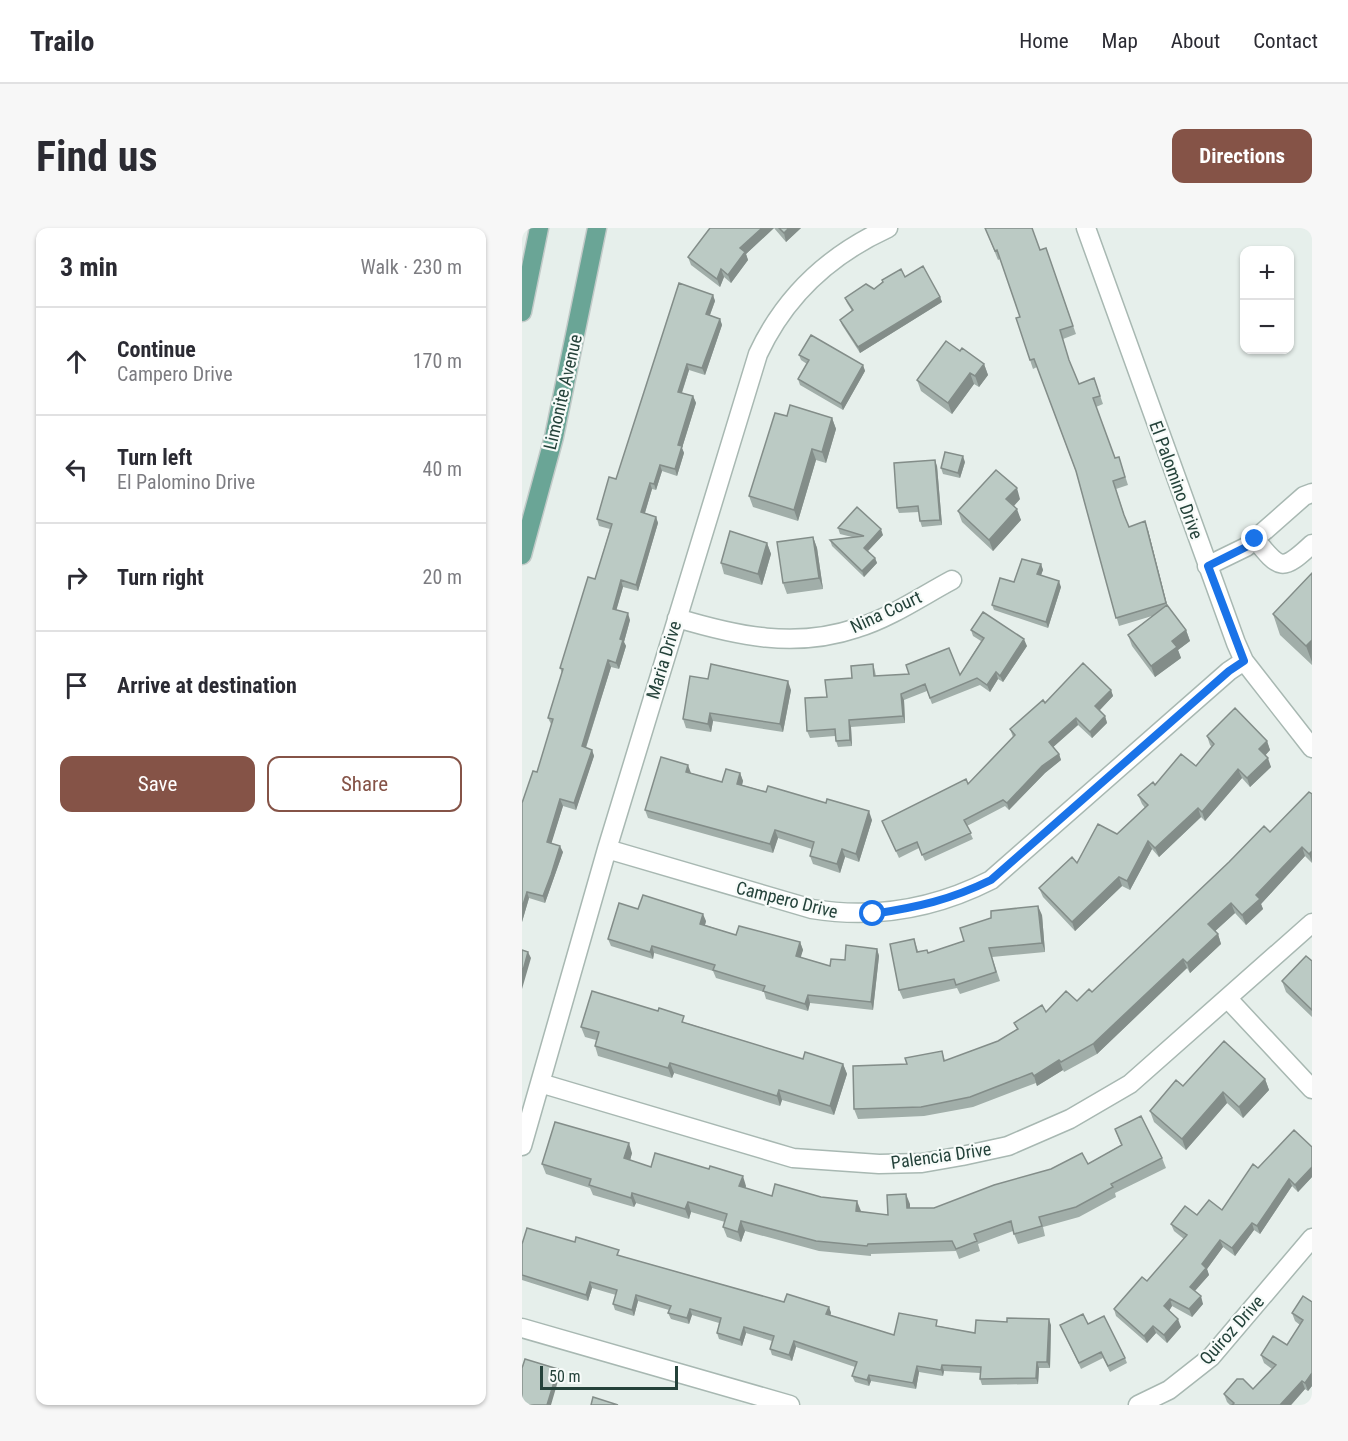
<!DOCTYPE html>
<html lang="en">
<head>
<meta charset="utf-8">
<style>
  :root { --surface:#fff; --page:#f7f7f7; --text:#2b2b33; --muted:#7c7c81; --line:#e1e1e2; --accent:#855347 }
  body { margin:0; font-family:"Roboto Condensed",sans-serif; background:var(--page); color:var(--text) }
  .controls { position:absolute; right:18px; top:18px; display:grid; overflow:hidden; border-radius:12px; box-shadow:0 2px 4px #0004 }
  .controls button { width:54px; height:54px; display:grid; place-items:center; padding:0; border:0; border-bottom:2px solid var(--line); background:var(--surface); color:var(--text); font:30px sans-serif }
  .scale { position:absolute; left:18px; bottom:15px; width:138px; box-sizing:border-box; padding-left:6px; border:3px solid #24423a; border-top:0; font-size:16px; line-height:21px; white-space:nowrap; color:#24423a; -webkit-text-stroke:4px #f7fbf9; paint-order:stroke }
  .stop { position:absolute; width:18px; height:18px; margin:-14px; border:4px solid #1a73e8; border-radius:50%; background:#fff }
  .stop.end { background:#1a73e8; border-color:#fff; box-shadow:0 2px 6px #0008 }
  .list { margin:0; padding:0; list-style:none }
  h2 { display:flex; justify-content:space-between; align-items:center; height:78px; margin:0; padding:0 24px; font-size:26px }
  h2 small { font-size:20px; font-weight:400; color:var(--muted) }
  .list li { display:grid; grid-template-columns:39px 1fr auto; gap:18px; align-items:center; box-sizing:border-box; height:108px; padding:0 24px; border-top:2px solid var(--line) }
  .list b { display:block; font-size:22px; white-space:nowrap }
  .list p { margin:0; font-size:20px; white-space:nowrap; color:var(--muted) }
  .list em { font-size:20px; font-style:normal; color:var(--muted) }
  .actions { display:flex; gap:12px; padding:18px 24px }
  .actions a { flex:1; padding:14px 0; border:2px solid var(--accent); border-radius:12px; text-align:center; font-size:21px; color:var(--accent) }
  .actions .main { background:var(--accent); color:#fff }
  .icon { flex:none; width:33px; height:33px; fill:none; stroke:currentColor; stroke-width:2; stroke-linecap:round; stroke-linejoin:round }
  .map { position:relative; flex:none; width:790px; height:1177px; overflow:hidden; border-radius:12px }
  header { display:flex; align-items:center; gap:36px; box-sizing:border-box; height:84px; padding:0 30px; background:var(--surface); border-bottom:2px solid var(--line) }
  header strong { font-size:28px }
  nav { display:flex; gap:33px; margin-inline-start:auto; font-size:21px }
  .intro { display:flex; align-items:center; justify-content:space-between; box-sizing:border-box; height:144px; padding:0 36px }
  h1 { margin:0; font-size:42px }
  .button { padding:15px 27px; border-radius:12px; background:var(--accent); color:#fff; font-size:21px; font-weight:700 }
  main { display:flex; gap:36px; padding:0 36px }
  aside { flex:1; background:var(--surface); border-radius:12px; box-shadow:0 2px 4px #0004 }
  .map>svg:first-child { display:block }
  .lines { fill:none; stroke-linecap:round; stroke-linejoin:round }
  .minor-casing { stroke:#a8b8b2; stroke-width:21 }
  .major-casing { stroke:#c2cac8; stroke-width:21 }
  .minor { stroke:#fff; stroke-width:18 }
  .major { stroke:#6aa596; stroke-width:18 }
  .wall { fill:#a1aea9 }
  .shaded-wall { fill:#838d89 }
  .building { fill:#bbcac4; stroke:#838d89; stroke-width:1.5 }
  .route { stroke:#1a73e8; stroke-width:8 }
  .labels { text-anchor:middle; stroke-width:4.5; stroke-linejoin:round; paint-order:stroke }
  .street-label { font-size:18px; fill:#24423a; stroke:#f7fbf9 }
</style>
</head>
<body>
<header>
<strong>Trailo</strong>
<nav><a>Home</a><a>Map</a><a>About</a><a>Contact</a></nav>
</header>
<div class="intro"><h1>Find us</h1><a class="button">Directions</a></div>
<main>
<aside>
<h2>3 min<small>Walk · 230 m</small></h2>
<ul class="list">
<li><svg class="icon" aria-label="ahead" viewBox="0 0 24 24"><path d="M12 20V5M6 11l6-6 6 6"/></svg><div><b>Continue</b><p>Campero Drive</p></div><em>170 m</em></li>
<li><svg class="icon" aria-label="left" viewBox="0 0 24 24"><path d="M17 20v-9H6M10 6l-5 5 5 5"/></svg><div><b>Turn left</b><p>El Palomino Drive</p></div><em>40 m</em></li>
<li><svg class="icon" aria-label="right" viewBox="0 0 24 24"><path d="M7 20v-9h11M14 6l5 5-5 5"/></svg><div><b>Turn right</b></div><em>20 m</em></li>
<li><svg class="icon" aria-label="arrive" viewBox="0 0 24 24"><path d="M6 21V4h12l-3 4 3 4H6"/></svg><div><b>Arrive at destination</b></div></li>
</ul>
<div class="actions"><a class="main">Save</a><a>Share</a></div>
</aside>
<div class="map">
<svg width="790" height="1177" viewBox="0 0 790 1177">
  <rect width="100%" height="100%" fill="#e6efeb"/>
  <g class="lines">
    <g class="minor-casing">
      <path id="minor" d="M564 0 714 415 722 433 790 520
        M733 311C758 342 760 344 790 316
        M685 338 724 319 782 268 790 265
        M155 390C215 408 273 421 335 400 368 390 400 368 430 352
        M85 621 290 681C352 691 412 681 469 652L707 443 722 433
        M706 771 790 861
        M18 855 271 930 357 936 400 935 440 928 486 918 548 891 608 856 790 695
        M0 918 85 621 236 126C263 68 307 27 366 0
        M0 1100 268 1177
        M616 1177 647 1162 689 1129 790 1010"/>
    </g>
    <g class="major-casing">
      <path id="major" d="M0 84 17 0
        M0 327 32 209 75 0"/>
    </g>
    <use href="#minor" class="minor"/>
    <use href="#major" class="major"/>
  </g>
  <path class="wall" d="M188 0H279L264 14 252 0 224 26 226 32 209 55 202 49 198 59 169 37 166 29Z
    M463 0 518 22 524 20 554 106 541 111 548 136 557 156 572 150 581 176 574 179 593 230 597 229 606 257 594 261 603 289 607 299 626 302 645 377 664 402 668 413 656 422 659 430 633 449 610 418 606 407 630 388 597 398 554 244 515 139 511 141 494 90 498 89 478 31 476 32Z
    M383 49 418 69 420 74 338 125 320 97 318 92 330 83 325 75 323 70 352 61 360 54V52Z
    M191 67 193 73 188 87 198 91 200 97 183 147 167 142 160 165 171 168 174 175 160 220 162 225 155 248 140 243 134 262 130 261 123 285 134 289 136 295 116 363 101 359 94 382 108 392 102 414 104 418 97 441 89 439 64 520 70 522 72 528 54 582 41 578 29 615 41 624 23 675 7 670 0 694V575L15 544 30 497 29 496 26 490 40 445 38 440 73 351 88 301 77 298 75 291 94 251Z
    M277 127 341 137 343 143 321 182 278 157 276 151 285 136 279 132Z
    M462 136 466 147 457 159 452 156 430 186 399 163 395 152Z
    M265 188 310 190 314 201 304 235 294 232 276 293 231 279 227 268Z
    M443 234 438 250 421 246 419 240Z
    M415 238 420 297 400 299 398 293 397 284 377 285 375 280Z
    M498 271 492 278 499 292 471 323 440 294 436 283Z
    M316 300 361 307 346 323 353 330 355 335 342 349 310 318 308 312 330 309 318 306Z
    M291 309 295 320 301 361 265 366 261 355Z
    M245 315 249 326 240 357 202 346 199 335Z
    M519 336 521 342 519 347 539 359 526 400 472 382 470 377 492 354Z
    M790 345V437L758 407 751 386Z
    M449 402 505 418 481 454 476 451 468 464 458 457 410 476 405 463 382 472 383 495 329 499 330 518 316 519 314 513 313 508 288 510 285 503 305 469 330 450 351 436 353 443 354 448 438 447 459 413 451 408Z
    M186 451 269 462 261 504 191 493 189 504 164 500 161 491Z
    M589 462 591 468 577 483 583 488 585 495 570 510 556 497 531 519 537 526 539 532 523 545 487 582 483 578 445 598 451 611 403 633 397 620 377 630 360 593 446 556 491 509 488 501 523 475Z
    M685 508 745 513 748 522 743 527 749 539 728 559 720 550 683 593 679 589 637 629 630 621 608 662 600 658 553 703 521 669 517 660 595 606 623 580 620 576 616 567 633 557 674 538 690 519 688 517Z
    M169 545 200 554 218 545 221 553 220 557 350 592 337 634 323 629 318 645 291 636 288 628 290 621 256 610 251 625 126 590 123 582Z
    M790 566V635L783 628 739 676 741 681 724 697 713 685 693 703 696 706 699 716 668 745 665 740 575 826 542 844 541 842 515 858 514 855 451 879 402 888 336 891 332 881 420 823 423 833 476 813 495 801 492 795 555 773 570 764Z
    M116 681 184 693 183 697 214 707 278 714 281 722 278 729 308 738 355 721 357 728 351 782 288 775 286 783 244 771 242 764 194 750 191 743 132 725 131 731 89 718 86 711Z
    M520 687 523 724 470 729 478 753 438 766 435 760 381 771 377 762 392 711 396 723 406 725Z
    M790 733V789L764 764 760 753Z
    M165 795 281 831 321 836 325 846 312 887 260 872 258 878 152 845 150 850 76 828 73 818 74 812 63 809 59 799Z
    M743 851 747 862 721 890 705 875 664 922 632 894 628 883 661 858Z
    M593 901 640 930 644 940 593 965 594 969 557 989 521 999 523 1008 496 1016 491 1003 456 1016 458 1023 437 1031 434 1023 349 1026V1028L297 1023 223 1003 219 1014 205 1009 201 999 203 994 169 984 167 991 114 975 112 979 71 967 68 960 24 946 20 936 110 925 108 932 129 939 224 958 223 960 250 968 339 983 338 984 366 987 388 976V980H412L566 936 599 917Z
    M790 919V949L776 964 770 958 738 1006 732 1002 713 1028 701 1019 685 1041 687 1047 673 1063 681 1076 670 1089 650 1078 647 1083 659 1099 645 1115 634 1105 625 1115 594 1088 592 1081 625 1053 662 1011 652 1003 649 996 675 987 700 982 736 940Z
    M0 1016 99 1028 262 1074 307 1079 309 1085 308 1087 372 1107 417 1098 453 1105 529 1097 528 1140H517L516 1156 460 1157 458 1151V1145L422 1143 421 1148 397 1144 394 1161 349 1153 347 1158 333 1154 330 1148 333 1139 274 1119 270 1133 250 1127 248 1121 250 1113 224 1105 220 1118 197 1111 195 1105 197 1095 170 1087 167 1096 149 1091 146 1085 147 1082 116 1073 112 1088 93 1082 91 1076 94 1067 70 1060 66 1073 0 1052Z
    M790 1074V1158L786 1163 783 1161 769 1177H708L705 1174 702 1166 731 1161 750 1141 742 1135 739 1127 765 1117 778 1097 773 1093 770 1085Z
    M566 1096 603 1130 605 1135 588 1144 581 1130 559 1141 538 1097Z"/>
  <path class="shaded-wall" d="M240 0H252L224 26 226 32 209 55 206 47 218 20Z
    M267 0H279L264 14 262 5Z
    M199 41 202 49 198 59 195 51Z
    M191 67 193 73 186 92 184 86Z
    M418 69 420 74 338 125 336 119Z
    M198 91 200 97 183 147 180 140Z
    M165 136 167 142 158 170 156 164Z
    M462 136 466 147 457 159 453 148Z
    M341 137 343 143 321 182 319 176Z
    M448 145 452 156 430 186 426 175Z
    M171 168 174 175 160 220 162 225 155 248 153 241 156 217Z
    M310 190 314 201 304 235 300 224Z
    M290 221 294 232 276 293 272 282Z
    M441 228 443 234 438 250 436 245Z
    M413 232 415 238 420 297 418 292Z
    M138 237 140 243 134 262 132 256Z
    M128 255 130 261 121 291 119 284Z
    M495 260 498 271 488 282 484 271Z
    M495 281 499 292 471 323 467 312Z
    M134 289 136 295 116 363 114 357Z
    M623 293 626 302 647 384 644 375Z
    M359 301 361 307 344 325 342 320Z
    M291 309 295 320 301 361 297 350Z
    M245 315 249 326 240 357 236 346Z
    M353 330 355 335 342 349 340 343Z
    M519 336 521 342 517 352 515 346Z
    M99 352 101 359 93 387 91 381Z
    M537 353 539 359 526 400 524 394Z
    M106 385 108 392 102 414 104 418 97 441 94 435 98 411Z
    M664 402 668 413 656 422 659 430 633 449 629 438 650 413Z
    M502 411 505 418 481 454 478 448Z
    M790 412V434L784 418Z
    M86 432 89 439 62 525 60 518Z
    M474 444 476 451 468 464 465 457Z
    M266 453 269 462 261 504 258 496Z
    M589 462 591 468 575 485 573 478Z
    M379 466 382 472 383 495 381 488Z
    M188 485 191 493 189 504 186 496Z
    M583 488 585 495 570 510 568 504Z
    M554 490 556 497 529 521 527 514Z
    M327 492 329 499 330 518 328 512Z
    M745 513 748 522 741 530 737 521Z
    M70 522 72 528 54 582 52 575Z
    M537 526 539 532 523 545 487 582 485 575 520 538Z
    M746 530 749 539 728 559 725 550Z
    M166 537 169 545 164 544Z
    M716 541 720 550 683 593 680 584Z
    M218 545 221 553 218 564 215 556Z
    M38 571 41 578 28 620 25 614Z
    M676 580 679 589 637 629 633 620Z
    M347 583 350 592 337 634 334 626Z
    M253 602 256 610 251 625 248 616Z
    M626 613 630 621 608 662 605 653Z
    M38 618 41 624 23 675 21 668Z
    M780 619 783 628 739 676 741 681 724 697 720 687 734 667Z
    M320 621 323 629 318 645 315 636Z
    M790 623V634L787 626Z
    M597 649 600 658 553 703 550 694Z
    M5 664 7 670 0 694V680Z
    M709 675 713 685 690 706 686 696Z
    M516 678 520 687 523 724 520 715Z
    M181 686 184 693 181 704 178 696Z
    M696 706 699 716 668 745 665 735Z
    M278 714 281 722 277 735 274 728Z
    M130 718 132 725 131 731 128 724Z
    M355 721 357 728 351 782 349 774Z
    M6 724 9 730 0 761V746Z
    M661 731 665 740 575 826 571 816Z
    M286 767 288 775 286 783 283 776Z
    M537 832 541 842 515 858 512 848Z
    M148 835 152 845 150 850 146 840Z
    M321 836 325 846 312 887 308 878Z
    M743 851 747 862 721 890 717 879Z
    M257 862 260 872 258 878 255 868Z
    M701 864 705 875 664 922 660 911Z
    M107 915 110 925 106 940 102 930Z
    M790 939V949L776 964 773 957Z
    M221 948 224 958 221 968 217 958Z
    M767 951 770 958 738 1006 735 998Z
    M110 965 114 975 112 979 109 970Z
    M384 966 388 976V990L385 980Z
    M335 973 339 983 337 993 334 983Z
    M166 974 169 984 167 991 163 981Z
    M219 993 223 1003 219 1014 216 1004Z
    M730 995 732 1002 713 1028 710 1020Z
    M698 1012 701 1019 685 1041 687 1047 670 1066 668 1059 680 1036Z
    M68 1054 70 1060 66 1073 64 1067Z
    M114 1067 116 1073 112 1088 110 1082Z
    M679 1068 681 1076 670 1089 667 1081Z
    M648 1071 650 1078 645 1086 642 1078Z
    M307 1079 309 1085 307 1092 304 1086Z
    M168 1081 170 1087 167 1096 165 1090Z
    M527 1091 529 1097 528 1140 525 1134Z
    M656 1091 659 1099 645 1115 642 1107Z
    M631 1098 634 1105 625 1115 622 1108Z
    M222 1099 224 1105 220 1118 218 1112Z
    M272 1113 274 1119 270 1133 267 1127Z
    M515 1134 517 1140 516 1156 514 1150Z
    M420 1137 422 1143 421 1148 419 1142Z
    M395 1138 397 1144 394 1161 391 1155Z
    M36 1141 38 1146 29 1177H25Z
    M790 1145V1158L786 1163 783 1155Z
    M347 1147 349 1153 347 1158 345 1152Z
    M780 1153 783 1161 769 1177H758Z"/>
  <path class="building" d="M188 0H240L218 20 223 24 206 47 199 41 195 51 166 29Z
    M257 0H267L262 5Z
    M463 0H510L518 22 524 20 551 98 538 102 547 132 557 156 572 150 578 168 571 170 593 230 597 229 603 249 591 253 602 287 607 299 623 293 644 375 594 390 554 243 512 131 508 132 494 90 498 89 475 22 473 23Z
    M401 38 418 69 336 119 318 92 331 82 323 70 344 56 352 61 361 54 360 52 379 41 383 49Z
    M157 55 191 67 184 86 198 91 180 140 165 136 156 164 171 168 156 217 160 218 153 241 138 237 132 256 128 255 119 284 134 289 114 357 99 352 91 381 106 385 98 411 101 412 94 435 86 432 60 518 70 522 52 575 38 571 25 614 38 618 29 647 21 668 5 664 0 680V575L11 543 15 544 31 491 26 490 41 441 38 440 66 349 73 351 90 296 75 291 87 249 94 251Z
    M289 107 341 137 319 176 276 151 287 132 277 127Z
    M424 113 438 123 440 120 462 136 453 148 448 145 426 175 395 152Z
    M268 177 310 190 300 224 290 221 272 282 227 268 253 185 265 188Z
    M423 224 441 228 436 245 419 240Z
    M413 232 418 292 398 293 396 278 375 280 372 235Z
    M474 242 495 260 484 271 495 281 467 312 436 283Z
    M335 279 359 301 342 320 353 330 340 343 308 312 342 308 316 300Z
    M208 303 245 315 236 346 199 335Z
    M291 309 297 350 261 355 255 314Z
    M500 331 519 336 515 346 537 353 524 394 470 377 478 350 492 354Z
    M790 345V412L784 418 751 386Z
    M645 377 664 402 650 413 655 419 629 438 606 407Z
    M461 384 502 411 478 448 474 444 465 457 455 450 408 470 403 456 379 466 381 488 327 492 328 512 314 513 313 501 285 503 283 470 305 469 303 452 330 450 329 438 351 436 352 448 387 446 384 437 427 420 438 447 462 410 449 402Z
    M561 435 589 462 573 478 583 488 568 504 554 490 527 514 537 526 520 538 485 575 481 572 442 592 449 605 400 627 395 614 374 623 360 593 444 551 446 556 493 507 488 501 521 472 523 475Z
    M189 436 266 453 258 496 188 485 186 496 161 491 168 448 186 451Z
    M713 480 745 513 737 521 746 530 725 550 716 541 680 584 676 580 633 620 626 613 605 653 597 649 550 694 517 660 550 629 555 635 576 596 595 606 626 577 616 567 631 554 633 557 659 526 674 538 692 516 685 508Z
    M139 529 166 537 164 544 200 554 204 541 218 545 215 556 244 564 246 558 304 575 305 571 347 583 334 626 320 621 315 636 288 628 292 614 253 602 248 616 123 582Z
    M787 564 790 566V623L787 626 780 619 734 667 738 671 720 687 709 675 686 696 696 706 665 735 661 731 571 816 539 834 537 832 512 848 510 845 448 869 399 879 332 881 331 838 385 836 383 830 420 823 422 833 476 813 496 801 492 795 520 777 524 784 544 763 555 773 567 761 570 764 707 634 742 598 748 604Z
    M121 667 181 686 178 696 214 707 217 698 278 714 274 728 308 738 309 731 323 732 324 717 355 721 349 774 286 767 283 776 241 763 243 758 191 742 193 737 130 718 128 724 86 711 97 675 116 681Z
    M516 678 520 715 467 720 474 744 434 757 432 751 377 762 368 716 392 711 395 724 405 722 406 725 442 713 438 700 469 690V683Z
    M0 722 6 724 0 746Z
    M784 728 790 733V782L760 753Z
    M70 763 136 783 137 780 162 788 160 794 281 831 283 824 321 836 308 878 257 862 255 868 148 835 146 840 73 818 77 804 59 799Z
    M702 813 743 851 717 879 701 864 660 911 628 883 654 852 661 858Z
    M619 888 640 930 589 956 591 959 554 979 517 989 520 998 492 1006 489 993 452 1006 455 1013 434 1021 430 1013 346 1016 345 1018 294 1013 219 993 216 1004 201 999 205 986 166 974 163 981 110 965 109 970 67 957 69 951 20 936 33 894 107 915 102 930 129 939 133 925 187 941 188 938 221 948 217 958 250 968 253 956 299 969 335 973 334 983 366 987 365 967 384 966 385 980H412L472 957 529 941 560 925 566 936 600 917 593 901Z
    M772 902 790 919V939L773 957 767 951 735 998 730 995 710 1020 698 1012 680 1036 684 1040 668 1059 679 1068 667 1081 648 1071 642 1078 656 1091 642 1107 631 1098 622 1108 592 1081 620 1049 625 1053 665 1007 649 996 663 978 675 987 687 972 700 982 731 936 736 940Z
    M5 1000 53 1014 54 1009 97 1022 95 1027 262 1074 265 1066 307 1079 304 1086 372 1107 377 1085 415 1092 414 1098 453 1105 454 1092 485 1094V1090L527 1091 525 1134H515L514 1150 458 1151 459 1139 420 1137 419 1142 395 1138 391 1155 347 1147 345 1152 330 1148 335 1134 272 1113 267 1127 248 1121 252 1108 222 1099 218 1112 195 1105 199 1090 168 1081 165 1090 146 1085 149 1078 114 1067 110 1082 91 1076 95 1062 68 1054 64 1067 0 1047V1016Z
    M781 1068 790 1074V1145L783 1155 780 1153 758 1177H710L712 1175 702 1166 715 1151H721L731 1161 754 1137 739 1127 751 1108 765 1117 781 1092 770 1085Z
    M561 1086 566 1096 582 1088 603 1130 586 1138 579 1124 557 1135 538 1097Z
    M3 1131 36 1141 25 1177H0V1140Z
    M71 1169 96 1177H69Z"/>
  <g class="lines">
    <path class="route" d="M351 686C396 679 428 672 469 652L707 443 722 433 686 338 724 319 733 311"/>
  </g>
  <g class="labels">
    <g class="street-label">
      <text transform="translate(41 164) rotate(-77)" y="6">Limonite Avenue</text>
      <text transform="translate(654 252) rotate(70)" y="6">El Palomino Drive</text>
      <text transform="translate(364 384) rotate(-25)" y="6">Nina Court</text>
      <text transform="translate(142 432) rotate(-73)" y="6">Maria Drive</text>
      <text transform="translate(265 672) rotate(14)" y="6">Campero Drive</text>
      <text transform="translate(419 928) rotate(-8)" y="6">Palencia Drive</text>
      <text transform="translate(710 1102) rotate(-48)" y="6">Quiroz Drive</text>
    </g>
  </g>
</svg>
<div class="controls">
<button>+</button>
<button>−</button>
</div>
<div class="scale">50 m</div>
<div class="stop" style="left:351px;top:686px"></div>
<div class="stop end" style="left:733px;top:311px"></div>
</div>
</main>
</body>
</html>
